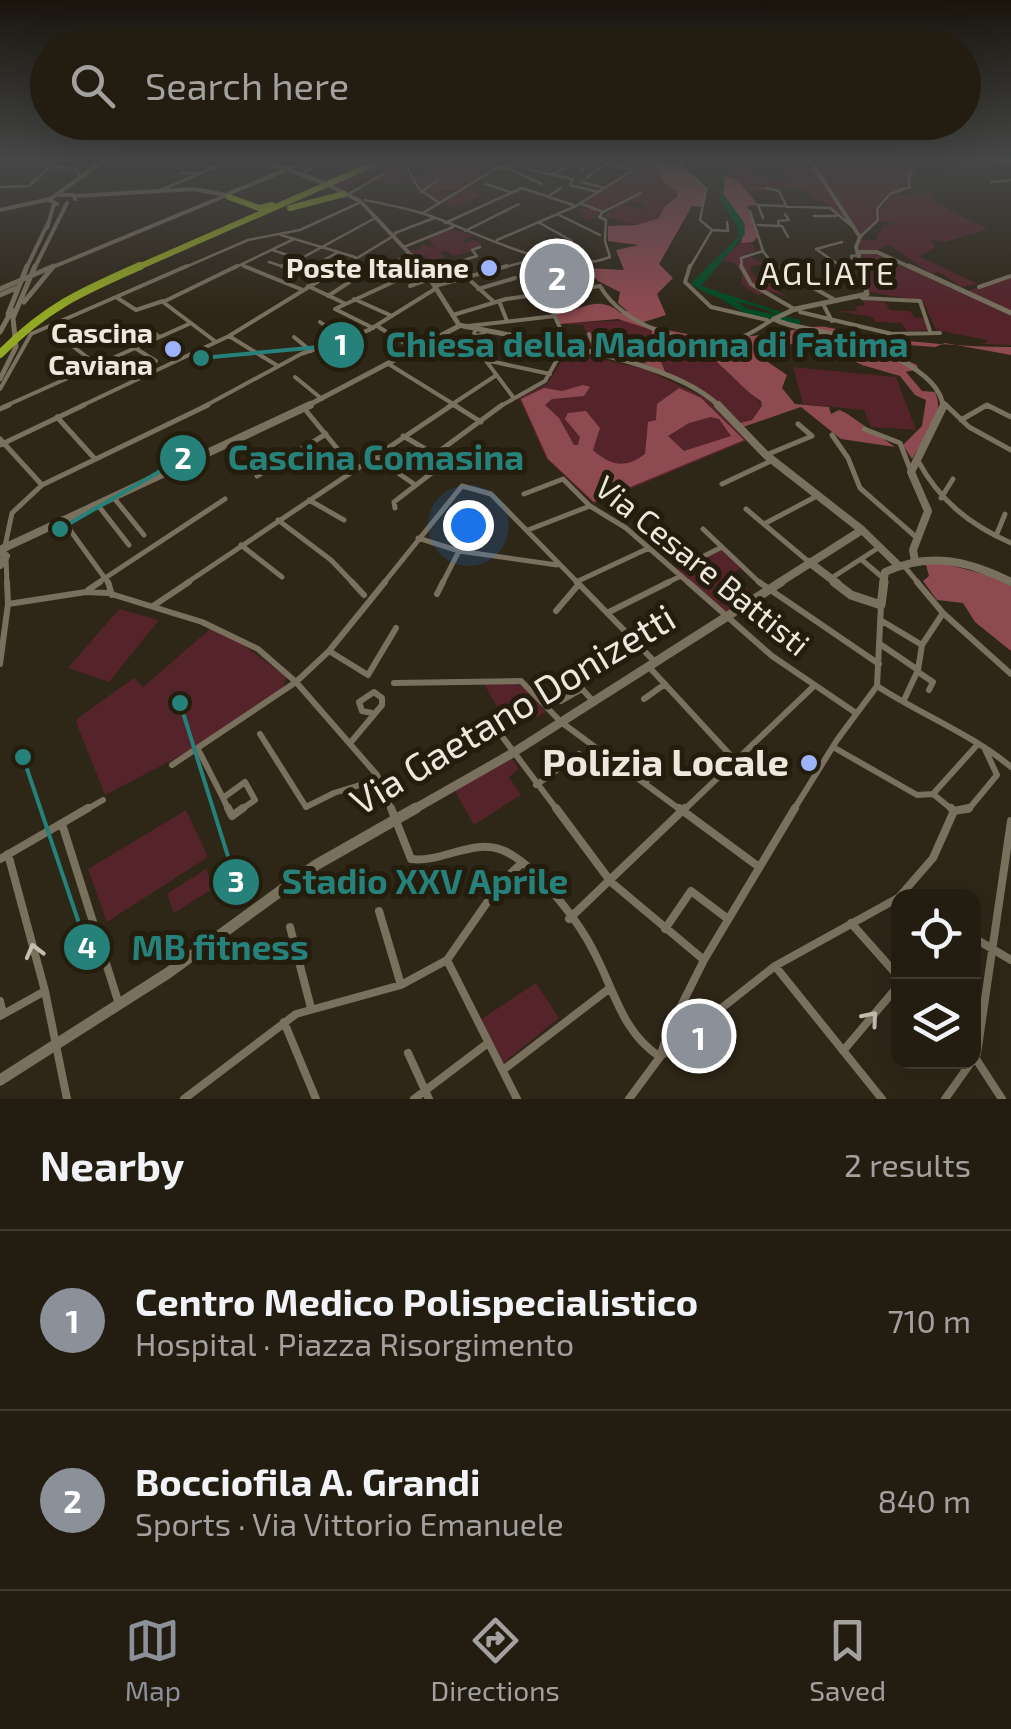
<!DOCTYPE html>
<html lang="en">
<head>
<meta charset="utf-8">
<style>
  :root { --surface:#221c11; --page:#2a251a; --text:#f1f3f6; --muted:#a2a19f; --line:#3f3a31; --accent:#8c9099 }
  body { margin:0; font-family:"Exo 2",sans-serif; background:var(--page); color:var(--text) }
  .controls { position:absolute; right:30px; bottom:30px; display:grid; overflow:hidden; border-radius:20px; box-shadow:0 10px 40px #0002 }
  .controls button { width:90px; height:90px; display:grid; place-items:center; padding:0; border:0; border-bottom:2px solid var(--line); background:var(--surface); color:var(--text); font:50px sans-serif }
  .you { position:absolute; left:468px; top:525px; width:35px; height:35px; margin:-25px; border:8px solid #fff; border-radius:50%; background:#1a73e8; box-shadow:0 0 0 15px #1a73e833 }
  .badge { display:grid; place-items:center; width:65px; height:65px; border-radius:50%; background:var(--accent); color:#fff; font-size:32px; font-weight:700 }
  .pin { position:absolute; translate:-50% -50%; border:5px solid #fff; box-shadow:0 2px 10px #0006 }
  .list { margin:0; padding:0; list-style:none }
  h2 { display:flex; justify-content:space-between; align-items:center; height:130px; margin:0; padding:0 40px; font-size:42px }
  h2 small { font-size:32px; font-weight:400; color:var(--muted) }
  .list li { display:grid; grid-template-columns:65px 1fr auto; gap:30px; align-items:center; box-sizing:border-box; height:180px; padding:0 40px; border-top:2px solid var(--line) }
  .list b { display:block; font-size:38px; white-space:nowrap }
  .list p { margin:0; font-size:32px; white-space:nowrap; color:var(--muted) }
  .list em { font-size:32px; font-style:normal; color:var(--muted) }
  .icon { flex:none; width:55px; height:55px; fill:none; stroke:currentColor; stroke-width:2; stroke-linecap:round; stroke-linejoin:round }
  .map { position:relative; flex:none; width:1011px; height:1099px; overflow:hidden }
  .search { position:absolute; background:var(--surface); box-shadow:0 10px 40px #0002; left:30px; right:30px; top:30px; height:110px; display:flex; align-items:center; gap:25px; box-sizing:border-box; padding:0 35px; border-radius:55px; color:var(--muted); font-size:38px }
  .sheet { height:490px; background:var(--surface) }
  nav { display:flex; justify-content:space-around; align-items:center; box-sizing:border-box; height:140px; border-top:2px solid var(--line); background:var(--surface); font-size:28px; color:var(--muted) }
  nav a { display:grid; justify-items:center; gap:5px }
  nav .on { color:var(--accent) }
  .map>svg:first-child { display:block }
  .green { fill:#54242a }
  .forest { fill:#8e4a51; fill-rule:evenodd }
  .water { fill:#004b25 }
  .lines { fill:none; stroke-linecap:round; stroke-linejoin:round }
  .river { stroke:#004b25; stroke-width:5 }
  .street-far4 { stroke:#79705e; stroke-width:2.5 }
  .street-far3 { stroke:#79705e; stroke-width:4 }
  .street-far2 { stroke:#79705e; stroke-width:5 }
  .street-far1 { stroke:#79705e; stroke-width:6 }
  .street { stroke:#79705e; stroke-width:8 }
  .secondary-far4 { stroke:#79705e; stroke-width:4 }
  .secondary-far3 { stroke:#79705e; stroke-width:5 }
  .secondary-far2 { stroke:#79705e; stroke-width:8 }
  .secondary-far1 { stroke:#79705e; stroke-width:9 }
  .secondary { stroke:#79705e; stroke-width:11 }
  .highway-far1 { stroke:#93a825; stroke-width:6 }
  .highway { stroke:#93a825; stroke-width:8 }
  .oneway { stroke:#c4bdb1 }
  .poi-dot { fill:#9db4fd; stroke:#241d0e; stroke-width:4 }
  .labels { text-anchor:middle; stroke-width:10; stroke-linejoin:round; paint-order:stroke }
  .far-poi-label { font-size:28px; font-weight:bold; fill:#ede7dd; stroke:#241d0e; text-anchor:end }
  .far-quarter-label { font-size:32px; letter-spacing:2.5px; fill:#ede7dd; stroke:#241d0e }
  .street-label { font-size:32px; fill:#ede7dd; stroke:#241d0e }
  .near-street-label { font-size:38px; fill:#ede7dd; stroke:#241d0e }
  .near-poi-label { font-size:38px; font-weight:bold; fill:#ede7dd; stroke:#241d0e; text-anchor:end }
  .leader { fill:none; stroke:#258179; stroke-width:4 }
  .callout-dot { fill:#258179; stroke:#241d0e; stroke-width:4 }
  .mark-label { font-size:30px; text-anchor:middle; font-weight:bold; fill:#fff }
  .callout-label { font-size:35px; text-anchor:middle; font-weight:bold; fill:#258179; stroke:#241d0e; stroke-width:10; stroke-linejoin:round; paint-order:stroke }
</style>
</head>
<body>
<div class="map">
<svg width="1011" height="1099" viewBox="0 0 1011 1099">
  <rect width="100%" height="100%" fill="#2e2617"/>
  <path class="green" d="M388 159C405 159 407 166 412 183L387 185 371 180 388 175 379 171 340 190 331 186Z
    M408 159H463L482 165 478 168 489 171 462 188 484 195 456 207 442 203 461 189 442 190 439 192 450 195 438 201 421 190 414 178 433 167 422 168Z
    M609 159H641L662 173 661 180 678 191 664 207 662 216 636 225 603 216 622 203 646 210 644 204C625 200 617 209 599 210L597 217 589 220 580 216 583 212 574 208 592 209 583 203 634 170 607 163Z
    M732 159H743L742 165C759 173 771 181 791 178L774 167 793 159H917L910 172 909 186 890 193 875 211 877 219 862 233 824 202H817L806 188 748 191 735 178 725 176 732 169Z
    M930 193 935 203 988 229 945 242 929 239 936 246 920 257 978 284 961 287 939 272 932 274 889 245 873 251 895 264 967 291 1011 277V345L984 344 987 340 936 330 923 301 868 292C866 285 859 245 860 240H876L883 226 893 222H880L879 211 893 195Z
    M449 229 473 235 462 240 466 243 473 240 482 244 470 252 453 256 448 251 440 252 444 258 427 260V255L416 258 410 250 420 249 421 244 436 248 428 239Z
    M751 242 756 250 749 256 766 264 751 266 752 274 766 285 756 275 782 273 790 278 768 285 791 299 771 291 758 295 741 284 742 274 735 263 720 260 741 243Z
    M862 300 885 302 890 310 910 311 915 318H923L929 330 907 331 901 323 876 322 872 317 838 311H857L856 307 865 305Z
    M627 320 653 330 652 342 613 346 614 349 626 348V360L594 353 583 325 560 324Z
    M689 346C711 354 749 388 763 406L752 420 740 423C720 393 675 389 661 363L664 351Z
    M574 353 645 369 706 398 748 440 594 504 546 458 519 398 547 384 565 356Z
    M793 367 896 377 916 430 871 427 864 410 803 404Z
    M723 549 741 567 732 575 754 595 725 612 675 570Z
    M119 609 159 620 109 682 68 668Z
    M210 629 241 643 286 677 283 688 195 748 105 795 76 722 78 718 134 678 143 687Z
    M513 683 523 687 546 712 527 722 518 709 502 715 484 684Z
    M511 757 519 769 509 777 521 795 474 825 455 791Z
    M186 810 208 857 107 922 88 869Z
    M206 869 214 888 174 913 167 894Z
    M536 983 559 1018 502 1064 480 1020Z"/>
  <path class="forest" d="M641 159C668 159 714 172 703 207L692 206 659 264 673 278 657 294 666 315 641 323C715 344 740 339 812 327 828 324 849 334 865 336 912 342 963 347 1011 347V355L945 343 935 347 868 342 917 365 918 369 906 372 922 391 935 392C946 415 924 439 912 459L903 445 922 426 926 400 915 395 900 376 862 365 819 343 805 341 762 351 759 356 787 375 782 388 795 404 829 407 831 414 839 410 846 413 895 447 841 439 801 407 743 427 740 423 752 420 762 406 761 401C730 382 706 333 664 351L660 360 666 373 643 363 651 361 652 330 618 319 560 324 546 294 563 292 565 309 569 312C588 304 603 298 621 313L627 311 618 303 620 292 598 281 586 268 624 270 616 250 639 245 608 241V226L636 225 659 218 664 207 677 196V191L661 180 662 173Z
    M725 176 739 181 758 205 747 206 759 235 753 242 741 243 745 225 723 195Z
    M583 385 590 387 584 396 552 399 545 405 559 418 574 445H578L580 437 565 419 568 413 586 411 600 428 593 450C611 466 625 469 645 454L648 422 656 420 657 404 679 388 701 398 744 440 594 502 548 459 521 399 544 388 562 391ZM711 417 719 419 731 436 684 451 668 436 689 423Z
    M935 561 998 578 1011 586V651L975 622 963 603 937 600 923 581 929 576 926 565Z"/>
  <path class="water" d="M728 159 733 163 732 169 725 173 722 192 743 221 745 234 701 286 784 313 778 316C752 299 713 304 691 283L739 236 737 226 720 199 722 172 729 169Z"/>
  <g class="lines">
    <path class="river" d="M720 295 746 311 798 322"/>
    <path class="street-far4" d="M346 159 353 161
      M402 159 419 189 439 203
      M546 159 529 170 573 179 570 185 598 192
      M679 159 681 167 706 189 700 220 712 230 689 269
      M973 159 1011 163
      M178 162 186 159
      M55 166 76 169 79 176
      M505 167 542 184
      M292 168 306 159
      M581 170 595 160
      M181 173H196
      M303 173 326 159
      M552 175 579 159
      M587 177 607 163
      M581 182 605 188
      M991 182 1011 180
      M486 184 510 192
      M0 187 29 186 58 159
      M766 188 779 191 787 207
      M161 190 233 159
      M421 192 438 180
      M347 195 385 173
      M549 196 561 188
      M365 200C385 204 406 208 425 214 476 231 557 279 610 257L605 241 606 220 599 217 603 212
      M582 204 603 212
      M750 211 763 251 776 269
      M603 212 641 193
      M423 213 495 169 527 159
      M557 214 600 235
      M814 216H836
      M763 218 758 205 830 208 853 227
      M538 222 572 241 574 259
      M445 223 522 188 573 205
      M758 225 782 226 788 237
      M779 226 778 221 789 220 785 214
      M712 230 728 231 727 222
      M465 231 519 204
      M395 233 434 218
      M281 235 355 257
      M860 237 878 220 877 209 890 194 910 187 909 176 918 159
      M497 240 576 206 633 170 591 159
      M842 242 816 249 839 265 854 263 851 256 860 255
      M404 247 453 227
      M272 250 331 269
      M545 258 550 269
      M300 259 377 217
      M269 262 290 269
      M319 263 338 252
      M380 265 387 269
      M243 266 250 269
      M181 269 248 240 300 230 361 202
      M232 269 294 239
      M339 269 395 235
      M367 269 412 256
      M457 269 451 264 477 256 472 250 480 247
      M498 269 535 259
      M742 269 741 258 763 251"/>
    <path class="street-far3" d="M244 266 303 290
      M282 266 320 279
      M323 266 334 270
      M383 266 401 277
      M454 266 494 302
      M549 266 560 291
      M690 266 685 282 711 307 767 320
      M741 266 751 284 796 310
      M774 266 837 301
      M308 286 344 303
      M410 286 429 279
      M435 286 507 266
      M979 287 1011 276
      M478 289 515 278
      M544 293 561 330 563 346
      M328 296 374 266
      M116 297 136 310 163 301
      M862 298 920 301 930 331
      M354 299 392 316
      M499 301 507 321
      M823 304 832 321
      M800 312 892 334 940 333
      M453 315 506 299 600 286C623 327 694 350 739 338 752 334 763 325 774 319
      M320 322 342 338
      M144 326 158 336
      M377 326 414 349
      M468 326 555 316
      M49 328 96 364
      M373 328 335 309 423 268
      M475 331 472 342 513 397
      M589 334 597 353
      M229 336 278 366
      M294 337 311 351
      M474 337 484 333
      M216 342 163 302 237 266
      M69 344 120 323
      M135 348 156 361
      M485 360 550 374
      M387 363 458 407
      M295 377 322 399
      M0 389 31 334 187 266
      M3 407 189 324
      M79 407 229 336 343 266
      M203 407 301 354 369 330 435 289
      M448 407 495 376
      M499 407 545 381 562 351
      M983 407H992"/>
    <path class="street-far2" d="M454 405 481 422
      M946 405 969 427 1011 450
      M303 407 354 469
      M0 409 9 405
      M57 417 95 459
      M961 420 987 405 1011 417
      M864 429 900 443 910 469
      M832 435 848 458 860 488 916 537
      M403 436 460 469
      M0 439 42 485
      M0 445 84 405
      M434 455 502 405
      M766 455 812 436 798 424
      M373 456 414 484
      M918 461C940 501 970 525 1011 543
      M257 476 326 434
      M722 484 773 460
      M524 494 563 479 590 506 626 528 690 584
      M114 498 144 535
      M941 498 953 479
      M309 500 344 520
      M97 504 129 545
      M395 508 394 502 446 462
      M746 509 809 562
      M62 519 109 584
      M278 520 331 560 354 584
      M764 524 817 496
      M703 529 761 584
      M528 530 590 506
      M996 536 1005 514
      M418 538 459 551 557 565
      M241 545 282 577
      M5 546 12 513 42 485 208 405
      M6 558 7 584
      M698 559 722 547
      M862 560 882 577
      M904 566 919 584
      M830 579 878 548
      M576 582 649 548
      M96 584 225 499
      M185 584 452 405
      M383 584 462 486 491 494 579 584
      M442 584 459 551
      M664 584 679 577"/>
    <path class="street-far1" d="M7 582 8 604
      M108 582 112 595
      M352 582 364 595
      M577 582 654 661
      M688 582 772 656 856 713
      M759 582 879 664
      M917 582 943 613 1011 674
      M88 590 100 582
      M437 594 443 582
      M8 604 86 592 108 593 202 622 258 649 296 682 377 775 392 811
      M153 606 189 582
      M556 611 579 584
      M607 613 669 582
      M882 621 922 645
      M880 644 918 670 922 645 943 613
      M329 651 368 675 396 628
      M0 664 8 604
      M650 668 734 759
      M918 672 933 682 929 690
      M394 683 521 681 561 722 682 811
      M877 686C920 714 973 735 1011 767
      M877 686 881 605
      M644 699 665 684
      M904 700 918 670
      M561 701 582 689 593 701
      M495 727 558 811
      M260 734 306 807 334 793 379 779
      M351 742 382 705V698L374 692 359 702 362 711 372 713
      M833 747 917 795 933 794
      M198 749 223 798
      M172 765 296 682 329 651 385 582
      M645 783 662 760
      M536 785 579 754
      M223 798 229 811
      M223 798 245 782 255 800 239 811
      M84 811 103 800
      M683 811 815 685
      M793 811 837 740 877 686
      M954 811 933 794 978 744
      M956 811 968 810 997 775 984 747"/>
    <path class="street" d="M228 808 232 816 243 808
      M391 808 411 859C442 863 473 838 502 850 535 863 580 923 595 954 615 992 622 1032 660 1057
      M556 808 611 882 704 960
      M679 808 759 867
      M954 811 969 808
      M62 824 118 1001
      M8 854 45 991 67 1099
      M0 859 88 808
      M900 896 933 858 954 811 951 808
      M379 911 401 985
      M569 919 685 808
      M851 923 898 976
      M290 927 311 1008
      M665 929 691 891 728 919
      M974 938 1011 960
      M447 960 517 1099
      M775 966 882 1099
      M0 1001 3 1014
      M681 1007 686 1023 698 1029
      M0 1016 45 991
      M284 1022 316 1099
      M843 1051 898 986
      M408 1053 429 1099
      M662 1055 775 966 898 898
      M976 1059 1002 1099
      M503 1070 610 988
      M184 1099 296 1014 401 985 447 960 502 881 522 863
      M414 1099 488 1043
      M629 1099 660 1057 668 1032 704 960 795 808
      M945 1099 977 1054 1011 821"/>
    <path class="secondary-far4" d="M259 159 324 183
      M809 159 860 237 856 247 862 269
      M330 186 360 201
      M230 193 291 168
      M60 195H74L75 199
      M76 196 193 189 227 195
      M362 203 424 269
      M57 204 49 200 106 159
      M0 210 50 199
      M47 228 54 204
      M858 252H877L914 269
      M26 269 48 223
      M34 269 67 203
      M48 269 227 195"/>
    <path class="secondary-far3" d="M422 266 459 325
      M909 266 1011 313
      M0 289 54 266
      M0 295 16 288
      M24 302 53 267
      M8 314 27 266
      M774 319C791 328 810 328 828 333 861 340 941 369 943 407
      M774 319 795 309 867 294 861 266
      M459 325C527 340 673 358 720 407
      M0 332 12 310
      M0 379 16 347 13 318 35 266
      M305 407 459 326"/>
    <path class="secondary-far2" d="M718 405 766 455 862 530 898 565
      M0 550 310 405
      M0 552 6 556 0 565
      M915 561 913 550 928 511 911 472 944 405
      M809 562 838 584
      M777 584 862 530
      M883 584 885 572C929 551 969 561 1011 582"/>
    <path class="secondary-far1" d="M834 582 851 595 881 605 884 582
      M411 811 511 754 781 582"/>
    <path class="secondary" d="M0 1080 168 973 316 865 416 808"/>
    <path class="highway-far1" d="M229 197 259 208 272 205
      M290 208 344 194
      M134 269 385 159"/>
    <path class="highway" d="M0 354C46 307 81 292 140 266"/>
  </g>
  <defs><path id="oneway-chevron" d="M-2-3.5L2.5 0L-2 3.5" fill="none" stroke-width="1.6" stroke-linecap="round" stroke-linejoin="round" transform="scale(2.5)"/></defs>
  <g class="oneway">
    <use href="#oneway-chevron" transform="translate(34 951) rotate(-105)"/>
    <use href="#oneway-chevron" transform="translate(871 1018) rotate(-50)"/>
  </g>
  <linearGradient id="sky" x2="0" y2="1"><stop stop-color="#19150d"/><stop offset="0.51" stop-color="#464747"/><stop offset="1" stop-color="#464747" stop-opacity="0"/></linearGradient>
  <rect width="1011" height="313" fill="url(#sky)"/>
  <g class="poi-dot">
    <circle cx="489" cy="268" r="10"/>
    <circle cx="173" cy="349" r="10"/>
    <circle cx="809" cy="763" r="10"/>
  </g>
  <g class="labels">
    <g class="far-poi-label">
      <text x="469" y="278">Poste Italiane</text>
      <text x="153" y="343">Cascina<tspan x="153" dy="32">Caviana</tspan></text>
    </g>
    <g class="far-quarter-label">
      <text x="828" y="285">AGLIATE</text>
    </g>
    <g class="street-label">
      <text transform="translate(702 566) rotate(39)" y="11">Via Cesare Battisti</text>
    </g>
    <g class="near-street-label">
      <text transform="translate(513 710) rotate(-31)" y="13">Via Gaetano Donizetti</text>
    </g>
    <g class="near-poi-label">
      <text x="789" y="776">Polizia Locale</text>
    </g>
  </g>
  <path class="leader" d="M201 358L341 345M60 529L183 458M180 703L236 882M23 757L87 947"/>
  <g class="callout-dot">
    <circle cx="201" cy="358" r="10"/>
    <circle cx="60" cy="529" r="10"/>
    <circle cx="180" cy="703" r="10"/>
    <circle cx="23" cy="757" r="10"/>
    <circle cx="341" cy="345" r="25"/>
    <circle cx="183" cy="458" r="25"/>
    <circle cx="236" cy="882" r="25"/>
    <circle cx="87" cy="947" r="25"/>
  </g>
  <g class="mark-label">
    <text x="341" y="355">1</text>
    <text x="183" y="469">2</text>
    <text x="236" y="892">3</text>
    <text x="87" y="958">4</text>
  </g>
  <g class="callout-label">
    <text x="647" y="357">Chiesa della Madonna di Fatima</text>
    <text x="376" y="470">Cascina Comasina</text>
    <text x="425" y="894">Stadio XXV Aprile</text>
    <text x="220" y="960">MB fitness</text>
  </g>
</svg>
<div class="controls">
<button><svg class="icon" aria-label="locate" viewBox="0 0 24 24"><circle cx="12" cy="12" r="6"/><path d="M12 2v4M12 18v4M2 12h4M18 12h4"/></svg></button>
<button><svg class="icon" aria-label="layers" viewBox="0 0 24 24"><path d="M12 4l9 5-9 5-9-5zM3 14l9 5 9-5"/></svg></button>
</div>
<div class="you"></div>
<div class="pin badge" style="left:699px;top:1036px">1</div>
<div class="pin badge" style="left:557px;top:276px">2</div>
<div class="search"><svg class="icon" aria-label="search" viewBox="0 0 24 24"><circle cx="10" cy="10" r="6"/><path d="M15 15l6 6"/></svg>Search here</div>
</div>
<section class="sheet">
<h2>Nearby<small>2 results</small></h2>
<ul class="list">
<li><span class="badge">1</span><div><b>Centro Medico Polispecialistico</b><p>Hospital · Piazza Risorgimento</p></div><em>710 m</em></li>
<li><span class="badge">2</span><div><b>Bocciofila A. Grandi</b><p>Sports · Via Vittorio Emanuele</p></div><em>840 m</em></li>
</ul>
</section>
<nav>
<a class="on"><svg class="icon" aria-label="map" viewBox="0 0 24 24"><path d="M3 6l6-2 6 2 6-2v14l-6 2-6-2-6 2zM9 4v14M15 6v14"/></svg>Map</a>
<a><svg class="icon" aria-label="directions" viewBox="0 0 24 24"><path d="M12 3l9 9-9 9-9-9zM9 14v-3h6M13 9l2 2-2 2"/></svg>Directions</a>
<a><svg class="icon" aria-label="saved" viewBox="0 0 24 24"><path d="M7 4h10v16l-5-4-5 4z"/></svg>Saved</a>
</nav>
</body>
</html>
